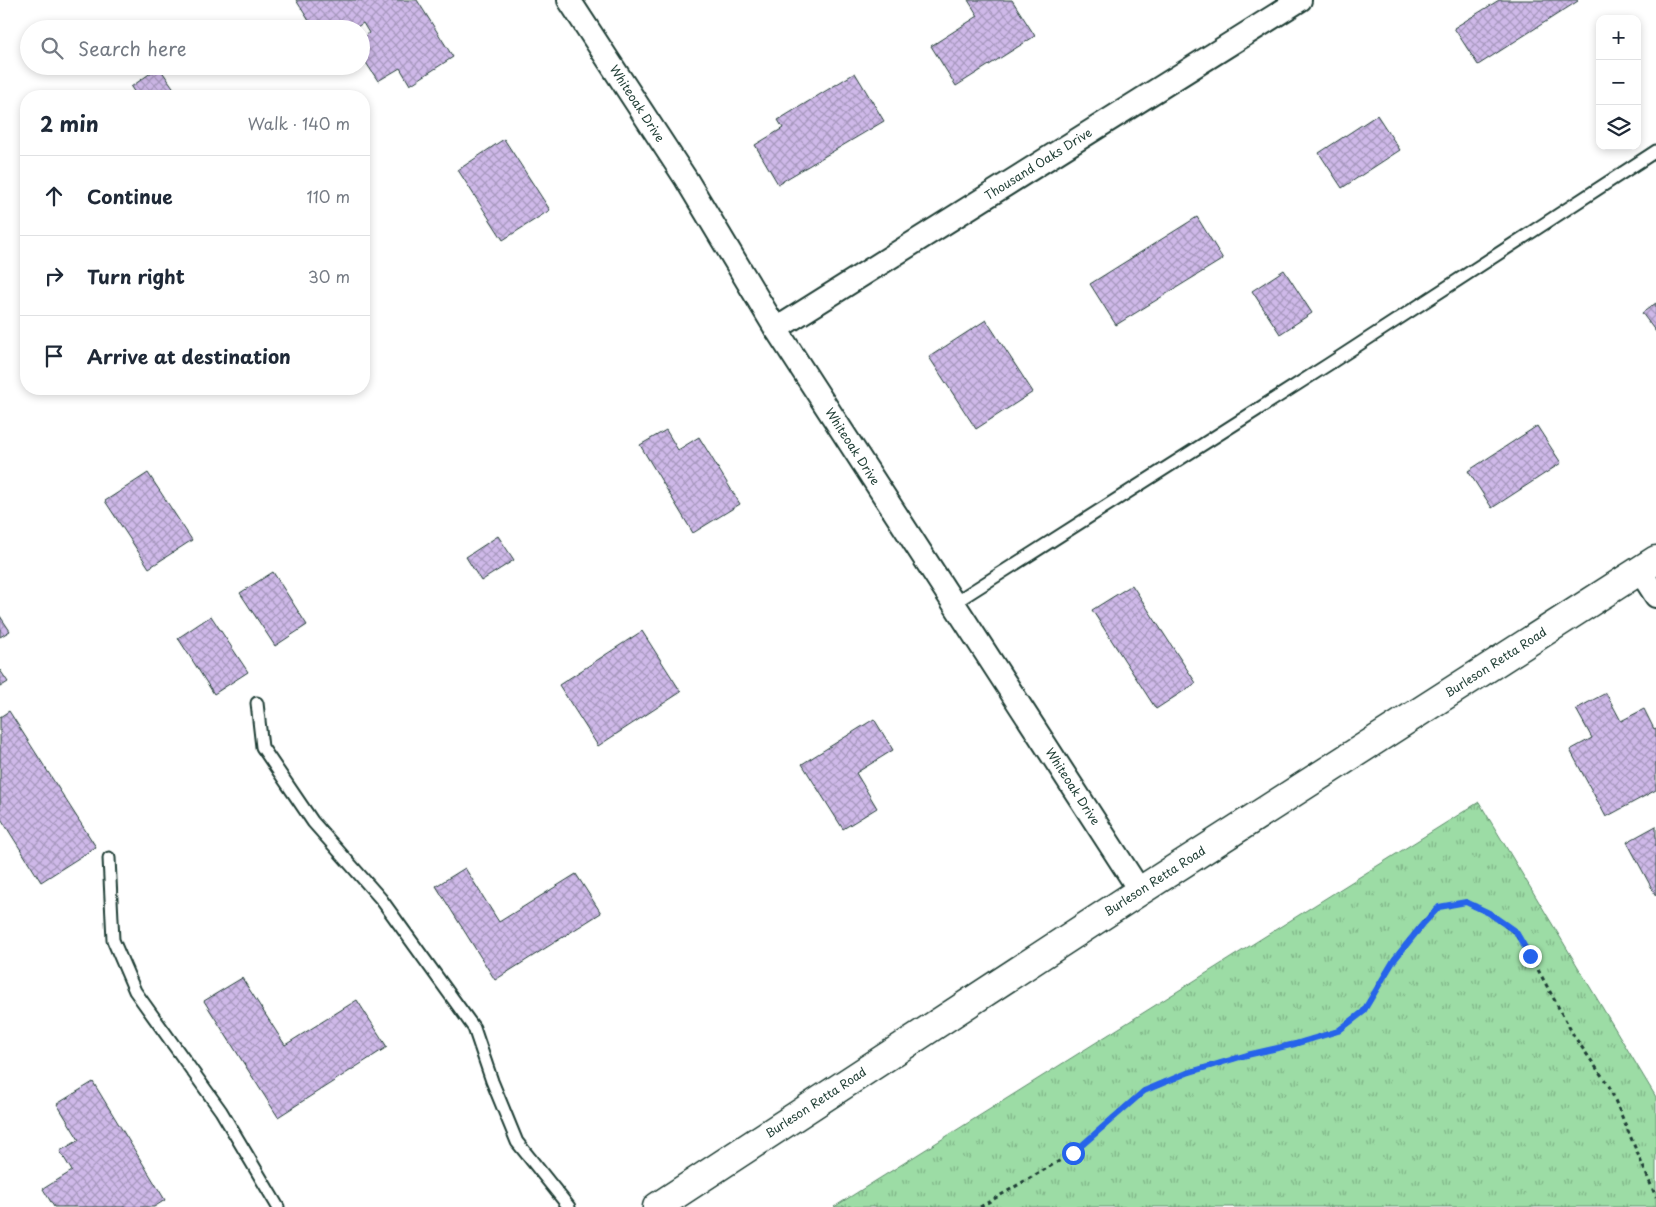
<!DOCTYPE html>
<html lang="en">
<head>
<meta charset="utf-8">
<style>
  :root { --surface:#fff; --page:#f6f6f7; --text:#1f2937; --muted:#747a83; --line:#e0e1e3 }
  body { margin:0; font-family:"Playpen Sans",sans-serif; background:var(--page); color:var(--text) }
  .controls { position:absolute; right:15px; top:15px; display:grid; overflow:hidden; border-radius:10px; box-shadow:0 2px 8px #0003 }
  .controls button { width:45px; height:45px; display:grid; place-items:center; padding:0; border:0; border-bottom:1px solid var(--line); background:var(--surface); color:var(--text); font:25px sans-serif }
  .stop { position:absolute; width:15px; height:15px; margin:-11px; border:4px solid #2563eb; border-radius:50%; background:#fff }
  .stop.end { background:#2563eb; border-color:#fff; box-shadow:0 1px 5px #0008 }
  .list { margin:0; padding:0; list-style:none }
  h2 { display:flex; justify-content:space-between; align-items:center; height:65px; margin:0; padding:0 20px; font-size:21px }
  h2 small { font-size:16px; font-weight:400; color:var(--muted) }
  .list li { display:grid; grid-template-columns:32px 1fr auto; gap:15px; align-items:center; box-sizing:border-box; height:80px; padding:0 20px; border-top:1px solid var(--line) }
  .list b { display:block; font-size:19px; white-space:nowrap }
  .list em { font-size:16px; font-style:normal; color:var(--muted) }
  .icon { flex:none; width:28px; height:28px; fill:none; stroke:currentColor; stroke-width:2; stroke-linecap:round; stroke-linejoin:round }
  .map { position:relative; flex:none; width:1656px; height:1207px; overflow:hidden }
  .search { position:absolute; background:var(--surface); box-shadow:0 2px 8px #0003; left:20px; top:20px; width:350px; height:55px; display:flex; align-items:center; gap:12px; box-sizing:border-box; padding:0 18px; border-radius:28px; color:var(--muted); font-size:19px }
  .panel { position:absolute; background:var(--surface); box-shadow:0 2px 8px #0003; left:20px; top:90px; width:350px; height:305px; border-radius:20px }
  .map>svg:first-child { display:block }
  .grass { fill:url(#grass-tufts); stroke:#5e8c6c }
  .building { fill:url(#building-cross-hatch); stroke:#1f3d34 }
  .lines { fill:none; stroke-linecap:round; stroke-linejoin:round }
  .service-casing { stroke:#1f3d34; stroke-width:15 }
  .minor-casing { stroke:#1f3d34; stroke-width:26 }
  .tertiary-casing { stroke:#1f3d34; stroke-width:31 }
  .path { stroke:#1f3d34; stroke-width:3; stroke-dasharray:4 4; stroke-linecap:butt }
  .service { stroke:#fff; stroke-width:11 }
  .minor { stroke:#fff; stroke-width:22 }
  .tertiary { stroke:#fff; stroke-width:28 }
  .route { stroke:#2563eb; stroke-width:6 }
  .labels { text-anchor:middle; stroke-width:4; stroke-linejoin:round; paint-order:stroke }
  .street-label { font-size:12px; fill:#1f3d34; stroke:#fff }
</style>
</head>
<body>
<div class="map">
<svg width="1656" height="1207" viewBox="0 0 1656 1207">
  <defs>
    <pattern id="grass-tufts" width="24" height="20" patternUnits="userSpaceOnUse" patternTransform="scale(1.25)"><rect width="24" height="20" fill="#9cdca5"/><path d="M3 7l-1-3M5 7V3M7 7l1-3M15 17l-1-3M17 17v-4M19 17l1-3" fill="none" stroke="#7fb487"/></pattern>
    <pattern id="building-cross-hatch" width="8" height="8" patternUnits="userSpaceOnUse" patternTransform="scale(1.25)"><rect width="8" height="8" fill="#cfb9e9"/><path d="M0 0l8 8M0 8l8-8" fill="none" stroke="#a798be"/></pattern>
  </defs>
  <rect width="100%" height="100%" fill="#fff"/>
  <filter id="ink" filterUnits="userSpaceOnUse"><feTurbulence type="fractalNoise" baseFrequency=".02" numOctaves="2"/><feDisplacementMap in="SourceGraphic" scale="10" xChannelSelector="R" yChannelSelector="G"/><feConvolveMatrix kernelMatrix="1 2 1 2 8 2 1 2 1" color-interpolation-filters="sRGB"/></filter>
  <g filter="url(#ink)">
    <path class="grass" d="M1479 802 1656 1097V1207H834Z"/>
    <path class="building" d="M296 0H417L453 57 410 85 400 68 378 81 361 55V39L369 33 363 23 354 29H314Z
      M968 0H1012L1035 36 956 86 931 46 978 16Z
      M1499 0H1578V1L1478 65 1454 28Z
      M159 67 179 96H137L131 87Z
      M855 73 884 121 778 184 755 145 783 128 778 120Z
      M1377 115 1400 150 1342 188 1319 153Z
      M504 139 550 210 503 240 458 170Z
      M1197 217 1223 259 1116 325 1090 284Z
      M1284 270 1312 313 1280 334 1252 291Z
      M1656 303V332L1642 313Z
      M986 320 1033 392 976 429 929 357Z
      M1537 426 1561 463 1492 508 1468 471Z
      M666 430 678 450 699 437 740 504 693 533 640 445Z
      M148 473 192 540 149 568 105 501Z
      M498 536 514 560 481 581 466 557Z
      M273 572 307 625 275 646 240 593Z
      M1132 585 1196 683 1156 709 1092 610Z
      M0 616 10 631 0 637Z
      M211 616 248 672 214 694 178 638Z
      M642 631 681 692 598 746 559 685Z
      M0 670 8 682 0 687Z
      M1606 693 1621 721 1644 709 1654 729 1656 728V790L1606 817 1570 750 1592 738 1576 709Z
      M9 711 96 847 41 882 0 817V717Z
      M874 719 893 750 856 773 877 808 843 829 802 764Z
      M1656 826V896L1627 842Z
      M465 868 499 922 576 874 601 913 495 980 436 886Z
      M242 978 285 1045 357 1000 387 1047 278 1117 204 1001Z
      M93 1082 165 1200 154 1207H54L43 1189 72 1171 60 1151 79 1140 57 1104Z"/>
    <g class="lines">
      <g class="service-casing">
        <path id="service" d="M954 603 1329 364 1656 151
          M257 703 262 747 313 822 381 899 474 1028 492 1081 517 1142 569 1207
          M109 858 113 940 135 991 221 1111 278 1207"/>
      </g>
      <g class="minor-casing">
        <g id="minor">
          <path id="s1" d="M569 0 686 179 776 329 1140 891"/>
          <path id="s2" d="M776 329 1300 0"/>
          <path d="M1640 571 1656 596"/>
        </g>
      </g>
      <g class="tertiary-casing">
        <g id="tertiary">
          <path id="s3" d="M657 1207 1140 891 1656 560"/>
        </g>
      </g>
      <path class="path" d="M980 1207 1073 1153 1144 1091 1187 1073 1247 1055 1295 1044 1338 1031 1363 1012 1394 960 1423 923 1439 907 1466 902 1489 913 1515 933 1530 955 1574 1036 1609 1086 1656 1197"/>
      <use href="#service" class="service"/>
      <use href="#minor" class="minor"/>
      <use href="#tertiary" class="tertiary"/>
    </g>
  </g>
  <g class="lines" filter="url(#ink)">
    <path class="route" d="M1073 1153 1144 1091 1187 1073 1247 1055 1295 1044 1338 1031 1363 1012 1394 960 1423 924 1439 907 1466 902 1489 913 1516 932 1530 956"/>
  </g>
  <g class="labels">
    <g class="street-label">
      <text dy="4" stroke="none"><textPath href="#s1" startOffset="124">Whiteoak Drive</textPath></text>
      <text dy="4" stroke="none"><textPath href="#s2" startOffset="310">Thousand Oaks Drive</textPath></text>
      <text dy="4" stroke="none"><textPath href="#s1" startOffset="529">Whiteoak Drive</textPath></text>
      <text dy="4" stroke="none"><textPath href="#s3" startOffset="1000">Burleson Retta Road</textPath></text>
      <text dy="4" stroke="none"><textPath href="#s1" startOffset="934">Whiteoak Drive</textPath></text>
      <text dy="4" stroke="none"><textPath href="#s3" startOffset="595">Burleson Retta Road</textPath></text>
      <text dy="4" stroke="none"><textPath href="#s3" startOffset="190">Burleson Retta Road</textPath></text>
    </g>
  </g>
</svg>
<div class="controls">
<button>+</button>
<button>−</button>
<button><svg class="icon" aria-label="layers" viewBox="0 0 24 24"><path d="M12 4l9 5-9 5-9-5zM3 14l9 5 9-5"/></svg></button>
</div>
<div class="stop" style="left:1073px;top:1153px"></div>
<div class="stop end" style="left:1530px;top:956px"></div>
<div class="search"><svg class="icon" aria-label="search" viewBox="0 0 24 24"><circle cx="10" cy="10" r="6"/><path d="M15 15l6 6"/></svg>Search here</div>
<section class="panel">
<h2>2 min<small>Walk · 140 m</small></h2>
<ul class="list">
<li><svg class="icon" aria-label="ahead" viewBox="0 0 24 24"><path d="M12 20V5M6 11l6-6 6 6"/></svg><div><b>Continue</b></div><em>110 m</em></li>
<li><svg class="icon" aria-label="right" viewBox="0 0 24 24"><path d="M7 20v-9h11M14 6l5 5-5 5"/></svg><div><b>Turn right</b></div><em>30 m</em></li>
<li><svg class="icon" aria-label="arrive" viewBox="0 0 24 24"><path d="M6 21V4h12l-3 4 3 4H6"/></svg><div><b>Arrive at destination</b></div></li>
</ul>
</section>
</div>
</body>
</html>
